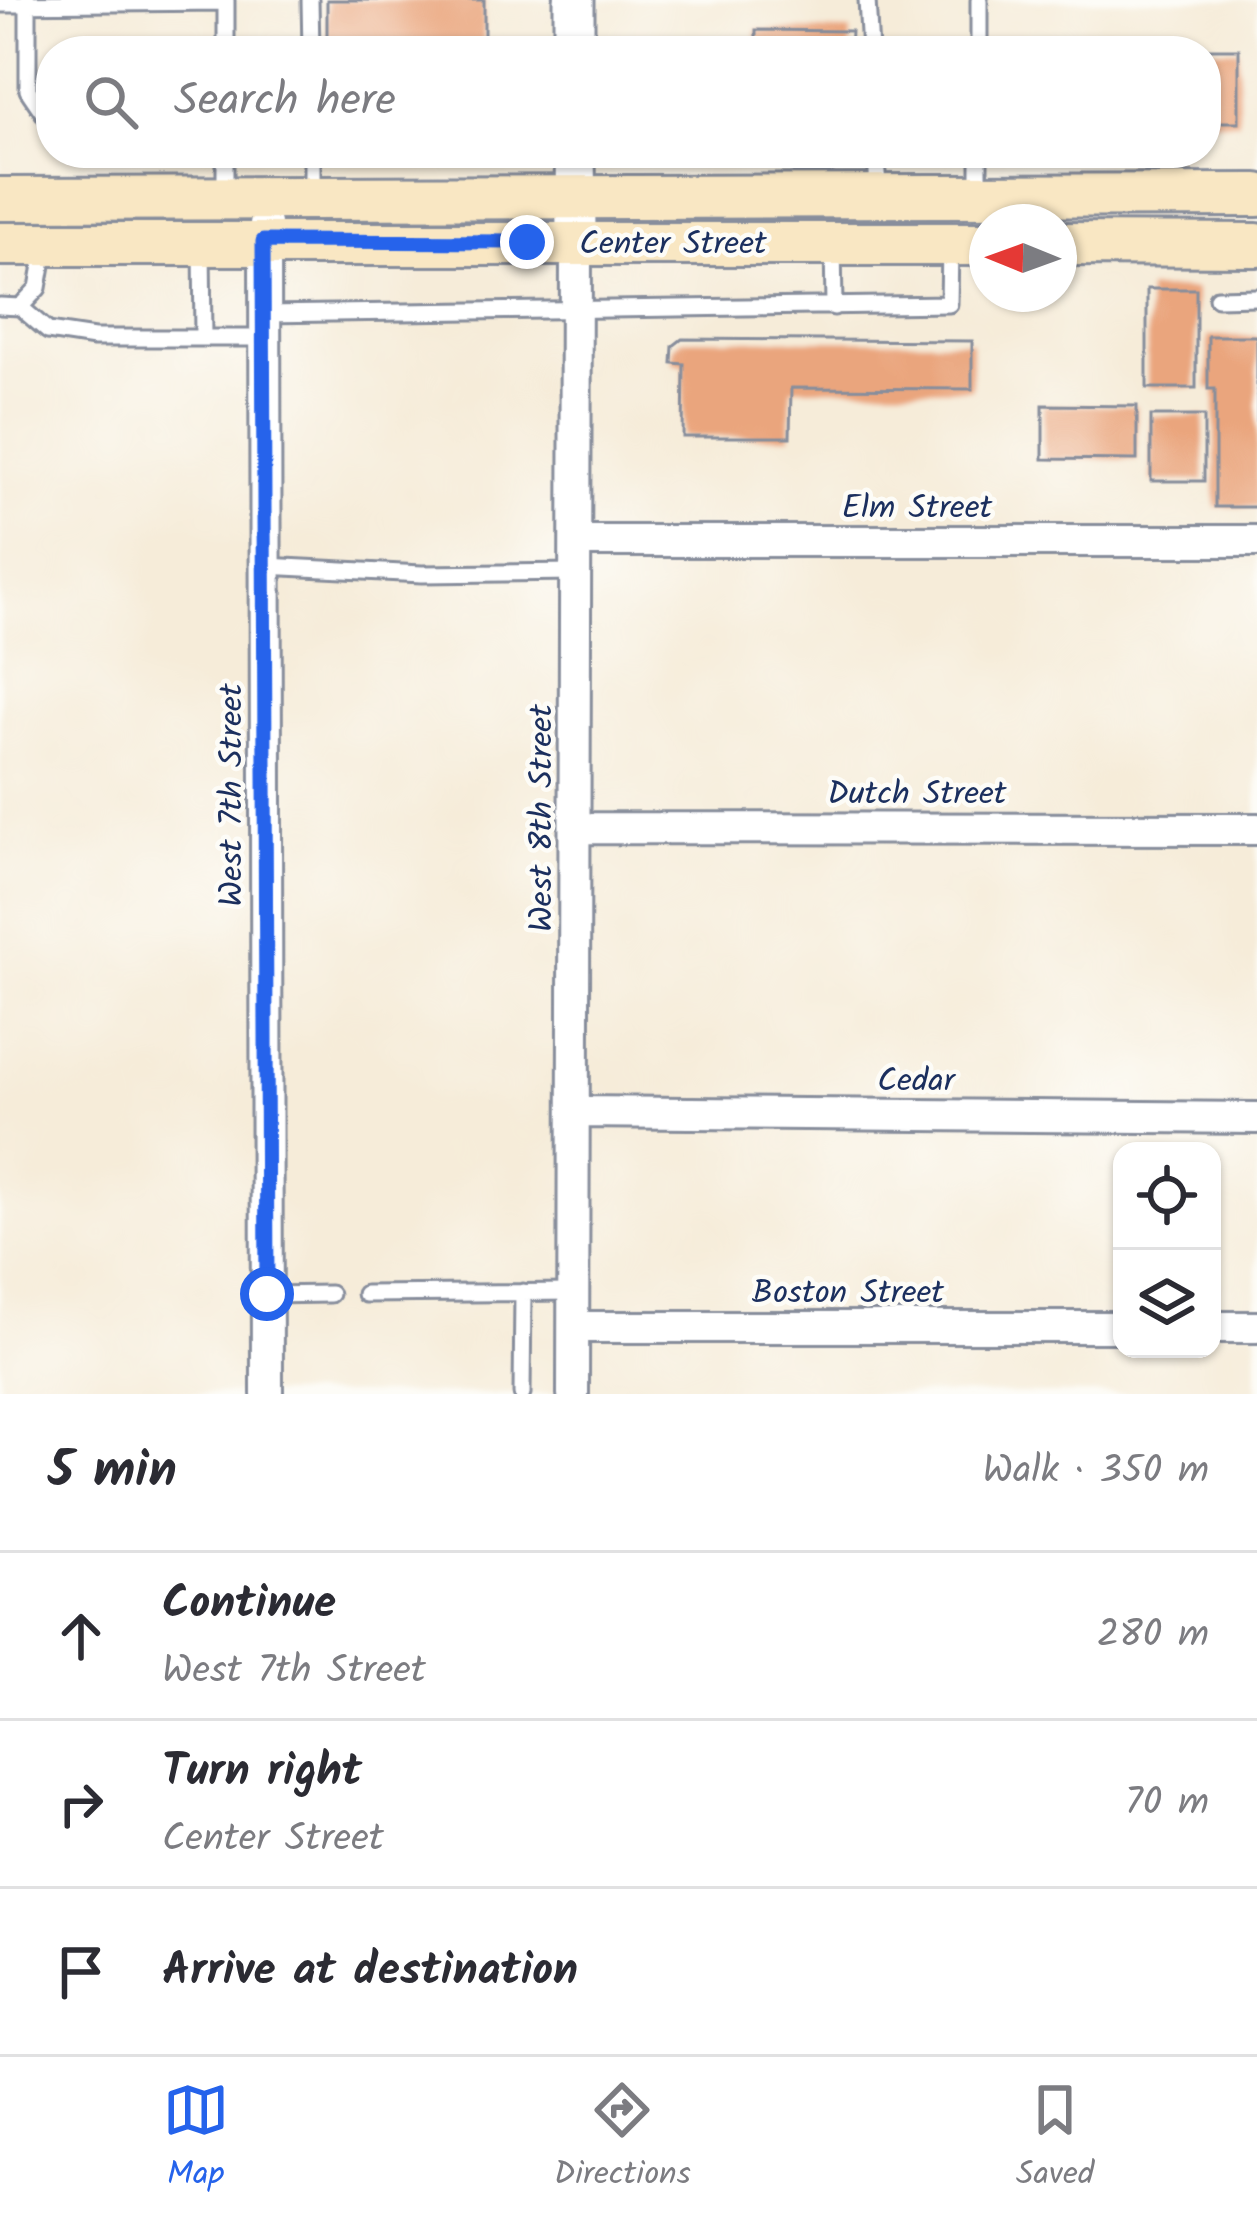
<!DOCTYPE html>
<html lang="en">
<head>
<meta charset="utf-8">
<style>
  :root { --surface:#fff; --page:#f2f2f3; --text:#2b2b33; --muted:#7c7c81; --line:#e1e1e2; --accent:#2563eb }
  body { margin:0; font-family:Kalam,sans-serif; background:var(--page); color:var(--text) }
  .controls { position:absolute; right:36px; bottom:36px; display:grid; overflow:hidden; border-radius:24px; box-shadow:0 3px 9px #0004 }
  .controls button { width:108px; height:108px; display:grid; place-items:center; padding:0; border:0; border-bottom:3px solid var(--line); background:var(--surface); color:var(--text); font:60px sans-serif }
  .compass { position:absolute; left:969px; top:204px; width:108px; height:108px; border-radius:50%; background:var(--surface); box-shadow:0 3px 9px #0004; rotate:271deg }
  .stop { position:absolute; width:36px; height:36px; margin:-27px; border:9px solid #2563eb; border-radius:50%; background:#fff }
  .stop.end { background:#2563eb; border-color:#fff; box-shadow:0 3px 12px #0008 }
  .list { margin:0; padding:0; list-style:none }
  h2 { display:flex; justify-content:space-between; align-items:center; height:156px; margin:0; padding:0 48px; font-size:51px }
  h2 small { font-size:39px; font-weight:400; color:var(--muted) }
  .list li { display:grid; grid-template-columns:78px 1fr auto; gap:36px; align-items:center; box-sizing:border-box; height:168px; padding:0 48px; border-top:3px solid var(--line) }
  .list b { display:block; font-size:45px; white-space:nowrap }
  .list p { margin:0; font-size:39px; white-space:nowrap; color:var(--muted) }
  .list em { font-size:39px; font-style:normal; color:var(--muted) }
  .icon { flex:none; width:66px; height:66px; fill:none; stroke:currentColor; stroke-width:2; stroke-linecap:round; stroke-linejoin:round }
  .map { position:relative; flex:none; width:1257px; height:1394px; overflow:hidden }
  .search { position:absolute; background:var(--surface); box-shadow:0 3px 9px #0004; left:36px; right:36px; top:36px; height:132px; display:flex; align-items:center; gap:30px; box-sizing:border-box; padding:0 42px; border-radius:48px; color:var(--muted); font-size:45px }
  .sheet { height:660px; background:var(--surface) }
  nav { display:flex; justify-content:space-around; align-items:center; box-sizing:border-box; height:168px; border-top:3px solid var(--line); background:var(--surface); font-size:33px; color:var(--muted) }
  nav a { display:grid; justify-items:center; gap:6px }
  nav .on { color:var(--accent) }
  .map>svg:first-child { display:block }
  .building { fill:#eaa57d }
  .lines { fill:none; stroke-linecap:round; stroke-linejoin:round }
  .service-casing { stroke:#888e9c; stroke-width:21 }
  .minor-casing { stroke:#888e9c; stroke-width:36 }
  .tertiary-casing { stroke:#888e9c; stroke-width:45 }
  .secondary-casing { stroke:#888e9c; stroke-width:48 }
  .service { stroke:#fff; stroke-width:15 }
  .minor { stroke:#fff; stroke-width:30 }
  .tertiary { stroke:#fff; stroke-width:39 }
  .secondary { stroke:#f9e7c3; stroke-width:42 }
  .route { stroke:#2563eb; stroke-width:15 }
  .labels { text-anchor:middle; stroke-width:9; stroke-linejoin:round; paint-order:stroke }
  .street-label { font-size:33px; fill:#1b2f5e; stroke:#fdfcf7 }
</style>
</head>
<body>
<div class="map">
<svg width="1257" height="1394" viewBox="0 0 1257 1394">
  <rect width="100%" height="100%" fill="#fdfcf7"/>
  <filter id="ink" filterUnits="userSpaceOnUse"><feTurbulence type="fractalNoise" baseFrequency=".00833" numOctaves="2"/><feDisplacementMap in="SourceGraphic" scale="24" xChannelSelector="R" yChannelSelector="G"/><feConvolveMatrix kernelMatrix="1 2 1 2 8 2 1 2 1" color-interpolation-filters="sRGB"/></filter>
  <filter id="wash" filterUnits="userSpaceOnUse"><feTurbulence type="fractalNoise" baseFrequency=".004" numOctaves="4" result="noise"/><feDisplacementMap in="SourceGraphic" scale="48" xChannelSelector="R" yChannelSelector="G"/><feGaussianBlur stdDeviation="2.7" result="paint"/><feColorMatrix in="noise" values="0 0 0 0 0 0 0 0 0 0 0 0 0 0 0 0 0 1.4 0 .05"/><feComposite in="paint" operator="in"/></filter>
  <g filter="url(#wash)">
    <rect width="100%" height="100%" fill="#f6ecd9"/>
    <g id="blocks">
      <path class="building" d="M327 0H484V51H327Z
        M756 30 851 31 850 51H756Z
        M1060 45H1153V51H1060Z
        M1206 49H1239V122H1206Z
        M1147 289H1196V388H1147Z
        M1208 336H1257V507H1215V389H1208Z
        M682 339 972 341V389L791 388 790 437H683L684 364 672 363 673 346Z
        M1043 405 1137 406V460L1043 459Z
        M1151 416H1204V481H1151Z"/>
    </g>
  </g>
  <g filter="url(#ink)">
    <use href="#blocks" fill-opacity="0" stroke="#888e9c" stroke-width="3"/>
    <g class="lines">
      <g class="service-casing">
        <path id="service" d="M28 0V90L51 124
          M310 0 311 51
          M867 0 870 51
          M0 4 226 2
          M226 51V0
          M979 51V0
          M312 153V194
          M876 153 878 192
          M979 193V153
          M225 194V153
          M833 244 834 307
          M202 245 203 338
          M1217 298 1257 297
          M0 306 20 307 38 288 45 248
          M20 307 48 331 94 338H264
          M264 314 949 304 950 247
          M265 566 422 574 577 572
          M365 1294 574 1292
          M267 1295 330 1294
          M522 1394 523 1292"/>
      </g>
      <g class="minor-casing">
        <path id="minor" d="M265 224 267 1394
          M577 541H1257
          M576 828 1257 829
          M575 1112 1257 1118
          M574 1327H1122
          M1212 1327H1257
          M573 1394 576 242"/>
      </g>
      <g class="tertiary-casing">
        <path id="tertiary" d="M574 0V51
          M575 153 576 230"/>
      </g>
      <g class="secondary-casing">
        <path id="secondary" d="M0 199 1257 195
          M0 244H987
          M1059 244 1257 245"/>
      </g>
      <use href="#service" class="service"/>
      <use href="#minor" class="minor"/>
      <use href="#tertiary" class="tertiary"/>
      <use href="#secondary" class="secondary"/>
    </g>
  </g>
  <g class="lines" filter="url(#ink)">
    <path class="route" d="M267 1294 263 241 527 242"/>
  </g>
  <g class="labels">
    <g class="street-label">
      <text x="673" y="254">Center Street</text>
      <text x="917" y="518">Elm Street</text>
      <text x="917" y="804">Dutch Street</text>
      <text transform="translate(230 795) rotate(-90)" y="12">West 7th Street</text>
      <text transform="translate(540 818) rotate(-90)" y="12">West 8th Street</text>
      <text x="916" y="1091">Cedar</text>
      <text x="848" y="1303">Boston Street</text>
    </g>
  </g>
</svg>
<div class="controls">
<button><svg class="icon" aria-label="locate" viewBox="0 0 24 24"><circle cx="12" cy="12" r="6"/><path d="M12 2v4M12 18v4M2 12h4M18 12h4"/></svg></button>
<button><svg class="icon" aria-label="layers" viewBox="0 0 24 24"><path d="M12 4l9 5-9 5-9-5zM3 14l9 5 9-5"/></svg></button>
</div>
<svg class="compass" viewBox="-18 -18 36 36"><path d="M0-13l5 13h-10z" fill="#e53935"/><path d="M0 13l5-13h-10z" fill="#7c7c81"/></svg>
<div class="stop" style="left:267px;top:1294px"></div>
<div class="stop end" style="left:527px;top:242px"></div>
<div class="search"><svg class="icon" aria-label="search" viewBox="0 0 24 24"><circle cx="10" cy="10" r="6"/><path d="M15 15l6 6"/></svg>Search here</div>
</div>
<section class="sheet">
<h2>5 min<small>Walk · 350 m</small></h2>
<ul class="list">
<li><svg class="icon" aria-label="ahead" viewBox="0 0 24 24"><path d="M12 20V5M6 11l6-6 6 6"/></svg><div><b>Continue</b><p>West 7th Street</p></div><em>280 m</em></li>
<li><svg class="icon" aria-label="right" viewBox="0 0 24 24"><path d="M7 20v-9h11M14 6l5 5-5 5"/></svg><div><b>Turn right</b><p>Center Street</p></div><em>70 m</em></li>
<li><svg class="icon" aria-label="arrive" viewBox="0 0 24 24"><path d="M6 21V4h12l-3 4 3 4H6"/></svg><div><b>Arrive at destination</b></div></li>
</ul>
</section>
<nav>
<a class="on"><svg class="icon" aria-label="map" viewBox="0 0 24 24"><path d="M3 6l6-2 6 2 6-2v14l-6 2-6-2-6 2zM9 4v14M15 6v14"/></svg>Map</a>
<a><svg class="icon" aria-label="directions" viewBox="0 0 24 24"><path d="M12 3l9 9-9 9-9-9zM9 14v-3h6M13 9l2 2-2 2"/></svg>Directions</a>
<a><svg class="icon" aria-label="saved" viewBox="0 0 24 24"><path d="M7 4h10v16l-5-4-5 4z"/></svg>Saved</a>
</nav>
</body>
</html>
